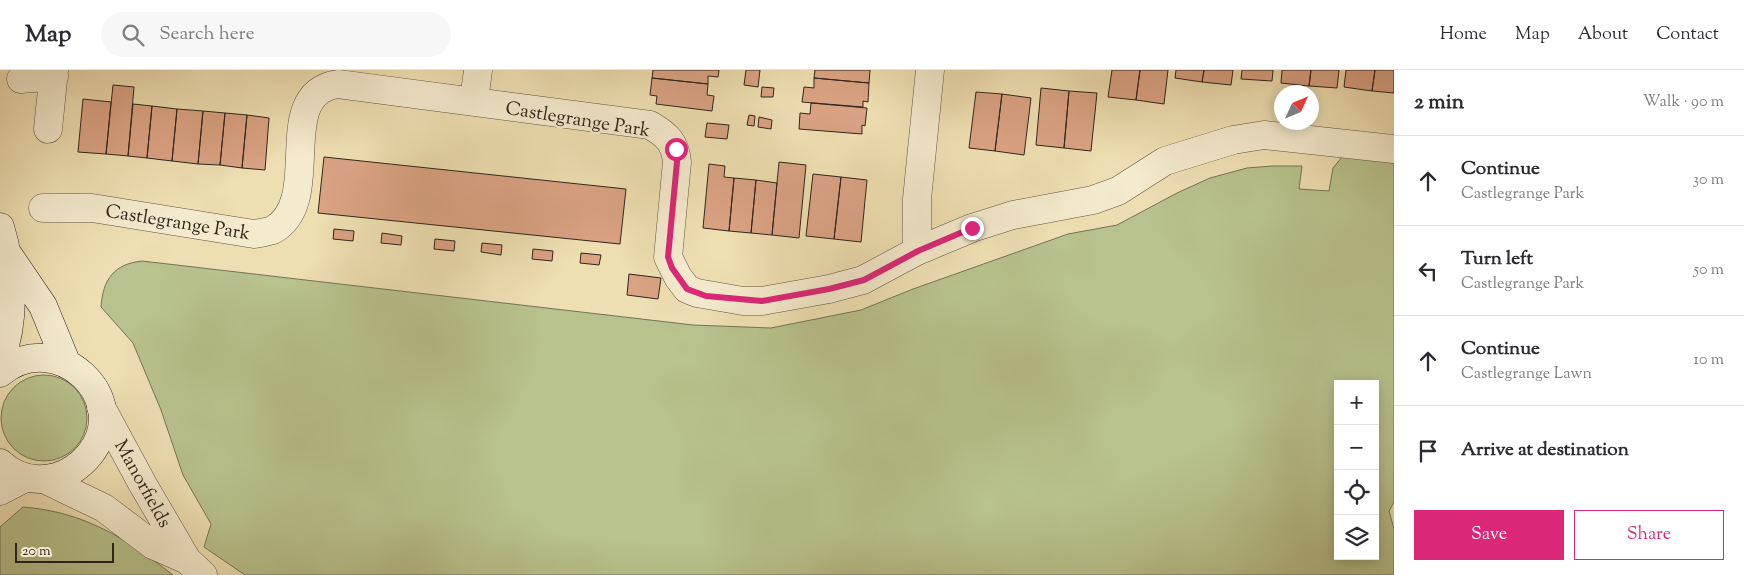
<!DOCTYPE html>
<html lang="en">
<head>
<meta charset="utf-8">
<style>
  :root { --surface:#fff; --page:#f7f7f7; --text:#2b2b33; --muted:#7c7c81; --line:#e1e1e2; --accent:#db2777 }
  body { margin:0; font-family:"Sorts Mill Goudy",serif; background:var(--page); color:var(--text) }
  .controls { position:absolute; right:15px; bottom:15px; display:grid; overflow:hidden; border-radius:0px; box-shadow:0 2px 12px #0003 }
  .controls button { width:45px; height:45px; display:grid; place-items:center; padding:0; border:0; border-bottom:1px solid var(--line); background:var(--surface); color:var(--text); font:25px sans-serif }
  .compass { position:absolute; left:1274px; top:15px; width:45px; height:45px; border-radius:50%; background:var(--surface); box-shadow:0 2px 12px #0003; rotate:46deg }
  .scale { position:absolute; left:15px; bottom:12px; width:99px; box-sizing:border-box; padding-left:5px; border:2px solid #30251c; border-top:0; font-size:14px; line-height:18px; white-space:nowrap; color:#30251c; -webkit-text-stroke:4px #f4eacd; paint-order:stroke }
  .stop { position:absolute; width:15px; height:15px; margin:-11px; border:4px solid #db2777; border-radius:50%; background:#fff }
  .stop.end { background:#db2777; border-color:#fff; box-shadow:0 1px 5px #0008 }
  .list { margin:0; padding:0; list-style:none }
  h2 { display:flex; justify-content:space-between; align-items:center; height:65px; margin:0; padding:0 20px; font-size:21px }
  h2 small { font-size:16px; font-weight:400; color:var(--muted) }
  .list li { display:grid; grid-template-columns:32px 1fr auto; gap:15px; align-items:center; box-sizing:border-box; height:90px; padding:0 20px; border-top:1px solid var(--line) }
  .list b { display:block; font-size:19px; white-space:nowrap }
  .list p { margin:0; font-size:16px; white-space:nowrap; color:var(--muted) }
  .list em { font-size:16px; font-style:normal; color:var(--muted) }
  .actions { display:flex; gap:10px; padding:15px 20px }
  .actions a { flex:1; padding:11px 0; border:1px solid var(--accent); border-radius:0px; text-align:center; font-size:18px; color:var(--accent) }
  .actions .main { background:var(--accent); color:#fff }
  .icon { flex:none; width:28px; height:28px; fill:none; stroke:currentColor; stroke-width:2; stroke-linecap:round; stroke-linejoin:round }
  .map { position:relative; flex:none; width:1394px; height:505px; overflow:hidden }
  header { display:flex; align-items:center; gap:30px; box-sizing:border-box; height:70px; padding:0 25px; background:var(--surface); border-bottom:1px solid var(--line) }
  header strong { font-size:24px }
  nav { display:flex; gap:28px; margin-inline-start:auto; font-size:18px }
  .search { width:350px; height:45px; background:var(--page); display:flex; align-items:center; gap:12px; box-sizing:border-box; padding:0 18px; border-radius:28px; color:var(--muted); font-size:19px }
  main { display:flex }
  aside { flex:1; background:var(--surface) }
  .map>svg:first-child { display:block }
  .green { fill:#b8c28c; stroke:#747454; fill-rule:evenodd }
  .building { fill:#daa384; stroke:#30251c }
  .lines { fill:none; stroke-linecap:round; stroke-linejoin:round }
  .street-casing { stroke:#605442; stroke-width:29 }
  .secondary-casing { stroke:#30251c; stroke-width:29 }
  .street { stroke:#f4eacd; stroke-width:28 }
  .secondary { stroke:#f4eacd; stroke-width:28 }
  .route { stroke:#db2777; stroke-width:6 }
  .labels { text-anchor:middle; stroke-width:4.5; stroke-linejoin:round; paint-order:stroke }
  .street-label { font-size:19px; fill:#30251c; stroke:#f4eacd }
</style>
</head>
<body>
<header>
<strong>Map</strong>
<div class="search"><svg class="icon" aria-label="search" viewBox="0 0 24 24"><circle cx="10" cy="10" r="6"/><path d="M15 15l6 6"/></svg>Search here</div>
<nav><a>Home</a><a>Map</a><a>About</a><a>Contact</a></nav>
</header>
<main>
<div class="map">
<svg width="1394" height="505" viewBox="0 0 1394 505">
  <rect width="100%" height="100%" fill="#eedfb2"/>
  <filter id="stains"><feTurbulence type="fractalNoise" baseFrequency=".004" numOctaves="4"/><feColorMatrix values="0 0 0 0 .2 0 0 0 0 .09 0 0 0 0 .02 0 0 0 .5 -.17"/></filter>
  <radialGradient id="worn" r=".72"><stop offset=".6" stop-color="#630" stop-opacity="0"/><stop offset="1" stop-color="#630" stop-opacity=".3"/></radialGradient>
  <path class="green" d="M1342 87 1394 88V432L1389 441 1394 459V505H245L204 477 211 454 183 405 161 340 133 273 101 237C103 209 114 194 142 191L693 255 771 258 861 240 913 219 1068 164 1117 155 1177 123 1210 108 1247 98 1272 96H1302L1299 119 1329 121 1333 98ZM1338 314H1375V486H1338Z
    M1 348a43 43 0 1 1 86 0a43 43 0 1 1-86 0Z
    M23 437C85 442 125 468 173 505H0V457Z"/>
  <path class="building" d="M653 0H719L718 7 708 6V14L652 8Z
    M746 0H760L758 17 744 15Z
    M815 0H870L869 13 814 8Z
    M1112 0H1140L1136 30 1108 27Z
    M1140 0H1168L1164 34 1136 30Z
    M1176 0H1204L1202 12 1175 8Z
    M1204 0H1233L1231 15 1202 12Z
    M1242 0H1273L1272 11 1241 9Z
    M1282 0H1311L1309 16 1281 13Z
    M1311 0H1339L1337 18 1309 16Z
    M1346 0H1375L1372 21 1344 17Z
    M1375 0H1394V23L1372 21Z
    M652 8 708 14 707 25 714 26 712 41 656 34 657 26 650 25Z
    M814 8 869 13 868 32 863 31V37L802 32 804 17 814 18Z
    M113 15 134 17 128 86 106 84Z
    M762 17 774 18 773 27H761Z
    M1041 18 1069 21 1064 78 1036 75Z
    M1069 21 1097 23 1091 81 1064 78Z
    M976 22 1002 24 995 81 969 78Z
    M1002 24 1031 28 1024 85 995 81Z
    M83 29 111 32 106 84 78 82Z
    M811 33 867 38 865 56 862 55V64L799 59 800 43 810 44Z
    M133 34 152 36 147 88 128 86Z
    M152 36 177 39 172 91 147 88Z
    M177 39 203 41 198 94 172 91Z
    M203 41 225 43 220 95 198 94Z
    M225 43 247 45 242 98 220 95Z
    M247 45 269 48 265 100 242 98Z
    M749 45 755 46 754 56 747 55Z
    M759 47 772 50 771 59 758 57Z
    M707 53 729 55 727 69 705 67Z
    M324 87 626 119 620 174 318 143Z
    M779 92 806 95 799 168 772 165Z
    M709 94 725 96 724 107 734 108 729 161 703 158Z
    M813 104 841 107 834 169 806 166Z
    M841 107 867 110 861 172 834 169Z
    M734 108 756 110 751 163 729 161Z
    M756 110 777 113 772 165 751 163Z
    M334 159 354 161 353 171 333 169Z
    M382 163 402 166 401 175 381 173Z
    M435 169 455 171 454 181 434 179Z
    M482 173 502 175 501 185 481 182Z
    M533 179 553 181 552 191 532 189Z
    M581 183 601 185 599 195 580 193Z
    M629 204 661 208 658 229 627 225Z"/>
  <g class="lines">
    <g class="street-casing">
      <path id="street" d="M21 9 54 6
        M474 31 478 0
        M48 59 54 0
        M43 138H92L254 164C260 163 267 162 273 160 326 130 271 24 338 14L650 55C667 65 675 72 677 92L668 187 678 207 687 219 697 223 743 231H762L829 219 863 210 917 181 972 158 1013 145 1093 130 1118 121 1165 91 1233 70 1264 65 1394 79
        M917 181V129L930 0
        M101 337 142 413 187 490 203 505
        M46 410 104 438 153 475 187 490"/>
    </g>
    <g class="secondary-casing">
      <path id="secondary" d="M0 157C13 199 16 249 0 291
        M9 186 43 236 66 292
        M0 303C56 256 134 328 90 384 81 395 71 403 56 407 36 412 16 408 0 393
        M0 421 25 408"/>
    </g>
    <use href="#street" class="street"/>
    <use href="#secondary" class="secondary"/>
  </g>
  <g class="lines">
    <path class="route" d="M676 79 677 92 668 187 672 198 687 219 706 226 762 231 829 219 864 210 918 181 972 158"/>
  </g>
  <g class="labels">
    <g class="street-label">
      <text transform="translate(578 48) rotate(9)" y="7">Castlegrange Park</text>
      <text transform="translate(178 151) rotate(9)" y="7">Castlegrange Park</text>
      <text transform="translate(144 413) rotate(61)" y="7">Manorfields</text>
    </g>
  </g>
  <rect width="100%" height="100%" filter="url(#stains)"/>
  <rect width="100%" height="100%" fill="url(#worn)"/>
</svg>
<div class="controls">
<button>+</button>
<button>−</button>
<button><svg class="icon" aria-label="locate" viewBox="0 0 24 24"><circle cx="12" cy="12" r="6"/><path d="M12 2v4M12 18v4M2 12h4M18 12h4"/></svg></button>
<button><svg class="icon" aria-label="layers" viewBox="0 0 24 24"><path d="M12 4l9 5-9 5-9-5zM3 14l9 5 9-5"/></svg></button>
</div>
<svg class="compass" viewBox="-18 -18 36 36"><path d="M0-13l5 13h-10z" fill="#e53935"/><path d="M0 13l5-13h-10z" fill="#7c7c81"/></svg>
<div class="scale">20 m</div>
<div class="stop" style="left:676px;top:79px"></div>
<div class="stop end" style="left:972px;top:158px"></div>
</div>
<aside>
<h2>2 min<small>Walk · 90 m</small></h2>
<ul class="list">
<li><svg class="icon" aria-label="ahead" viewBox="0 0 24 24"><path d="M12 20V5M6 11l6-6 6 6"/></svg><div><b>Continue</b><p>Castlegrange Park</p></div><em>30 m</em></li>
<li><svg class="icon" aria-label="left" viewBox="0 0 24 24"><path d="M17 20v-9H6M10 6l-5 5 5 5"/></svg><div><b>Turn left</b><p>Castlegrange Park</p></div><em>50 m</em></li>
<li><svg class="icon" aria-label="ahead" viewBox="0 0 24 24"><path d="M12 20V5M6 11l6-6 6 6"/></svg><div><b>Continue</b><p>Castlegrange Lawn</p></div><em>10 m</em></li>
<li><svg class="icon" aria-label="arrive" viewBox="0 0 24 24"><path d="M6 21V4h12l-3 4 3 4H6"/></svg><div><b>Arrive at destination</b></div></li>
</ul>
<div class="actions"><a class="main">Save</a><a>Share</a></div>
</aside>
</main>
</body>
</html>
